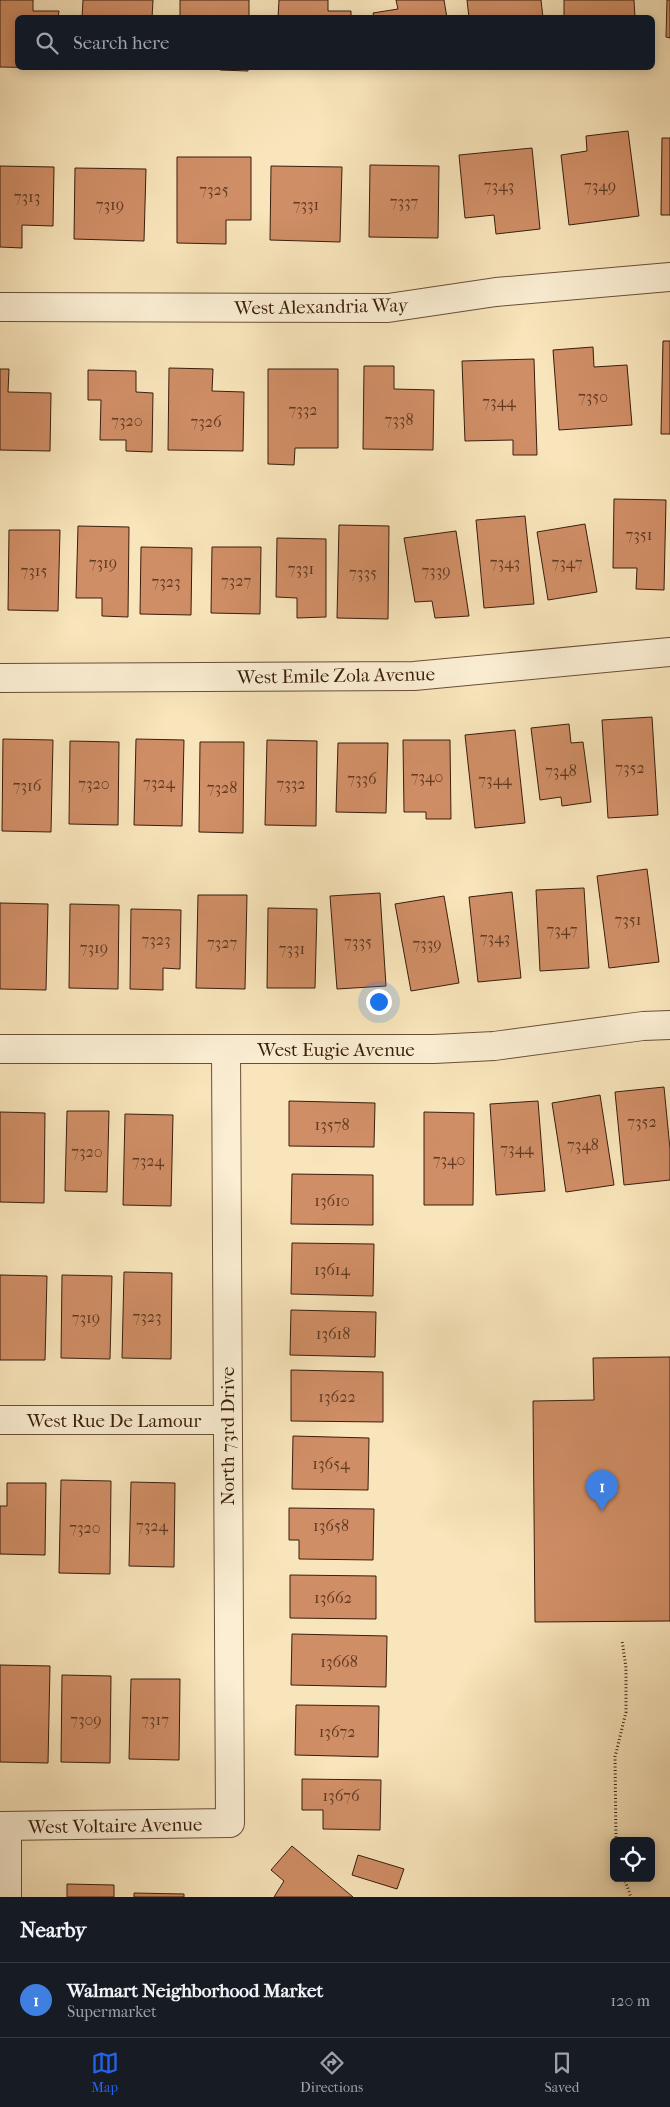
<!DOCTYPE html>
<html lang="en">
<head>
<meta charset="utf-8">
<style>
  :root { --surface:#171b24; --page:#20242c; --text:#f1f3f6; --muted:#9ea1a6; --line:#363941; --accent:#2563eb }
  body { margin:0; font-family:"IM FELL French Canon",serif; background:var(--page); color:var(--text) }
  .controls { position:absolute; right:15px; bottom:15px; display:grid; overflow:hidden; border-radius:8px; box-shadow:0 2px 12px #0003 }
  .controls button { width:45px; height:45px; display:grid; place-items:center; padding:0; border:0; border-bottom:1px solid var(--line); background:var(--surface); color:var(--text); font:25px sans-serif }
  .you { position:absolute; left:378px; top:1001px; width:18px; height:18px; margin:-12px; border:4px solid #fff; border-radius:50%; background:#1a73e8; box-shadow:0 0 0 8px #1a73e833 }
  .badge { display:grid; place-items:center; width:32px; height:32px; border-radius:50%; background:var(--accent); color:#fff; font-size:16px; font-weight:700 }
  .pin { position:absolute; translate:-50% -41px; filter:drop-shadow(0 1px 2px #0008) }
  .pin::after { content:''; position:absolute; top:26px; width:18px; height:15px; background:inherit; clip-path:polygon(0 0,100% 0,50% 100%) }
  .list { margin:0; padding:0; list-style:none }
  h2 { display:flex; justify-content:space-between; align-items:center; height:65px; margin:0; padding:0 20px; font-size:21px }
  h2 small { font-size:16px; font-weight:400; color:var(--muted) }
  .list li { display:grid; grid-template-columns:32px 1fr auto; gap:15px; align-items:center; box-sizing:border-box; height:75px; padding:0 20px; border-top:1px solid var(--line) }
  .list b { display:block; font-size:19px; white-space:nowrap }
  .list p { margin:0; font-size:16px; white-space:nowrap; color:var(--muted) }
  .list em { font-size:16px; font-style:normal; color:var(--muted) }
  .icon { flex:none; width:28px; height:28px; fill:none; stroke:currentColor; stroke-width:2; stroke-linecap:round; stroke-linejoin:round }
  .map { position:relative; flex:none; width:670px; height:1897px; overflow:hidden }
  .search { position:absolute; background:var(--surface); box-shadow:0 2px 12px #0003; left:15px; right:15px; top:15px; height:55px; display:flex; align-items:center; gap:12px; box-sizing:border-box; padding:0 18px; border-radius:8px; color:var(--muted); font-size:19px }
  .sheet { height:140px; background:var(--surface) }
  nav { display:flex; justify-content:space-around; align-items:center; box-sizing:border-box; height:70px; border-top:1px solid var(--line); background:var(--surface); font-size:14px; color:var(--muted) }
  nav a { display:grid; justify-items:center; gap:2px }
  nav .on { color:var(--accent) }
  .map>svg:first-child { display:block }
  .building { fill:#d08e66; stroke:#391d0c }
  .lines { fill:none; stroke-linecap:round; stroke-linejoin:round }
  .street-casing { stroke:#694f38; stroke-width:30 }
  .path { stroke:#391d0c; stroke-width:3; stroke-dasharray:1 2.5; stroke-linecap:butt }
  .street { stroke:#fbeed3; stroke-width:28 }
  .labels { text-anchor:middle; stroke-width:5; stroke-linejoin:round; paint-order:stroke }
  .number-label { font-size:16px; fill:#5f3922 }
  .street-label { font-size:19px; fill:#391d0c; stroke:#fbeed3 }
</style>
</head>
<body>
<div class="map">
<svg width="670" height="1897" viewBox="0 0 670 1897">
  <rect width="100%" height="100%" fill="#f9e5bb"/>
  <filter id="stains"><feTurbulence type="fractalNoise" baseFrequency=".004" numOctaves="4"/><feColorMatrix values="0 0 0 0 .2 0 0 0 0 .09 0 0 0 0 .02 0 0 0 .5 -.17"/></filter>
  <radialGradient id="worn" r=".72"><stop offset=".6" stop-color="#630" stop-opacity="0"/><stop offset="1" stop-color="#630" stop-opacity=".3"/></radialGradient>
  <path class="building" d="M0 0H33V11H59L58 18H18V68H58L0 67Z
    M83 0H153L152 18H82Z
    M180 0H249V18H180Z
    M279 0H328V11H351V18H278Z
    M396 0H444L447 18H374L373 13 398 9Z
    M467 0H541L543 18H469Z
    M564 0H634L635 18H564Z
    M667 0H670V38L666 37Z
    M220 68H248V71L220 70Z
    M628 131 639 216 569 225 561 155 587 151 586 136Z
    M662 138H670V215H661Z
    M532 148 540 229 496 234 494 215 465 218 459 155Z
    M177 157H251V220H226V244L177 243Z
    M370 165 439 166 438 238 369 237Z
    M0 166 54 167 53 226 22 225V248L0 247Z
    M271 166 342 167 340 242 270 240Z
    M75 168 146 169 144 241 74 239Z
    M663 341H670V434H661Z
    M593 347 594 367 627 365 632 425 559 430 553 350Z
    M534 359 537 455H513V440L465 441 462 361Z
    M364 366H394V389L434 390 433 450 363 449Z
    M169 368 213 369 212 391 244 392 243 451 168 450Z
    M0 369H9L8 392 51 393 50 451 0 450Z
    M268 369H338V448H295L294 465 268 464Z
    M88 370 136 371V392L153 393 152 452 126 451V440H100L101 400H88Z
    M614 499 666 500 664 590 636 589 637 568H613Z
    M525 516 534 604 484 608 476 520Z
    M585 524 597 592 548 600 537 532Z
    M339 525 389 526 388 619 337 618Z
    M78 526 129 527 128 617 102 616V598H76Z
    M9 530H60L58 611 8 610Z
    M456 531 469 616 435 618 432 601 415 602 404 538Z
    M277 538 326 539V617L297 618V598L276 597Z
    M141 547 192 548 191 615 140 614Z
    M212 547H261L260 614 211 613Z
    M652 717 658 815 608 818 602 720Z
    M569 724 571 743 583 742 591 802 562 806 561 797 540 800 531 728Z
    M515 730 525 823 475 828 465 735Z
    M3 739 53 740 51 832 2 831Z
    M136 739 184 740 182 826 134 825Z
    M267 740 317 741 316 826 265 825Z
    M403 740H450L451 819H426V812H404Z
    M70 741 119 742 118 825 69 824Z
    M200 742H244L243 833 199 832Z
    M338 743H388L386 813 336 812Z
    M647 869 659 962 609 968 597 876Z
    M584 888 589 968 540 971 536 890Z
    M512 892 521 978 478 982 469 897Z
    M380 893 386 986 337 989 330 896Z
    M198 895H247L245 989 196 988Z
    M444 896 459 983 411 991 395 904Z
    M0 903 48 904 46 990 0 989Z
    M70 904 119 905 118 989 69 988Z
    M268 908 317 909 315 988H267Z
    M131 909 181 910 180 969 163 968V990L130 989Z
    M664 1087 670 1149V1180L624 1185 615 1092Z
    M600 1095 614 1185 566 1192 552 1103Z
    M289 1101 375 1103 374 1147 289 1146Z
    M538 1101 545 1191 496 1195 490 1104Z
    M67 1111H109L107 1192 65 1191Z
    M0 1112 45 1113 44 1203 0 1202Z
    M424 1112 474 1113 473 1205H424Z
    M125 1114 173 1115 171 1206 123 1205Z
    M292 1174 373 1175V1225L291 1224Z
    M292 1243 374 1244 373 1296 291 1294Z
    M124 1272 172 1273 171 1359 122 1358Z
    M0 1275 47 1276 45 1360H0Z
    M62 1275 112 1276 110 1359 61 1358Z
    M291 1310 376 1312 375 1357 290 1355Z
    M670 1357V1621L535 1622 533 1401 594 1400 593 1358Z
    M291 1370 383 1372V1422L291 1421Z
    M293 1436 369 1438 368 1490 292 1489Z
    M61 1480 111 1481 110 1574 59 1573Z
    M131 1482 175 1483 174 1567 129 1566Z
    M7 1483H46L45 1555 0 1554V1506H7Z
    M289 1508 374 1509 373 1560 299 1559V1540H289Z
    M290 1575 376 1576V1619L290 1618Z
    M292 1634 387 1636 386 1687 291 1685Z
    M0 1665 50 1666 48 1763 0 1762Z
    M62 1675 111 1676 110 1763 61 1762Z
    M131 1679H180L179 1760 129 1759Z
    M296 1705 379 1706 378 1757 295 1755Z
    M302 1779 381 1780 380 1830 323 1829V1810H302Z
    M292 1846 353 1897H274L284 1881 271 1870Z
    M358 1855 404 1869 397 1889 352 1875Z
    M67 1884 114 1885V1897H67Z
    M134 1893 184 1894V1897H134Z"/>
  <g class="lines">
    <g class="street-casing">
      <path id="street" d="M0 307 388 308 496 292 670 277
        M0 678 414 676 670 652
        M0 1049H434L494 1046 643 1026 670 1025
        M0 1420H227
        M0 1826 230 1823 226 1049
        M7 1897V1826"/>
    </g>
    <path class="path" d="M616 1841 615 1757 626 1712V1668L622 1640
      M624 1878 631 1897"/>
    <use href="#street" class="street"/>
  </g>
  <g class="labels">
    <g class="number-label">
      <text x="499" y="191">7343</text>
      <text x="600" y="191">7349</text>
      <text x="214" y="195">7325</text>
      <text x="27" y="202">7313</text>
      <text x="404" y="207">7337</text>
      <text x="110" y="210">7319</text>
      <text x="306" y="210">7331</text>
      <text x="593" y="402">7350</text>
      <text x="499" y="407">7344</text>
      <text x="303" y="415">7332</text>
      <text x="399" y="425">7338</text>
      <text x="127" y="426">7320</text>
      <text x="206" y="427">7326</text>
      <text x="639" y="540">7351</text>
      <text x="103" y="568">7319</text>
      <text x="505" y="568">7343</text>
      <text x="567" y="568">7347</text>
      <text x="301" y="574">7331</text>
      <text x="34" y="576">7315</text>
      <text x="436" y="576">7339</text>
      <text x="363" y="578">7335</text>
      <text x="236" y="586">7327</text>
      <text x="166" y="587">7323</text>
      <text x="630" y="773">7352</text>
      <text x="561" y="776">7348</text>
      <text x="427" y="782">7340</text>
      <text x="362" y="784">7336</text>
      <text x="495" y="785">7344</text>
      <text x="159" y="788">7324</text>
      <text x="94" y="789">7320</text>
      <text x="291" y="789">7332</text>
      <text x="27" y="791">7316</text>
      <text x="222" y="793">7328</text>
      <text x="628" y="925">7351</text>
      <text x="562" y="935">7347</text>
      <text x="495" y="943">7343</text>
      <text x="156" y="945">7323</text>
      <text x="358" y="947">7335</text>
      <text x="222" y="948">7327</text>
      <text x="427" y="949">7339</text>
      <text x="94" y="953">7319</text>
      <text x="292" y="954">7331</text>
      <text x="642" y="1127">7352</text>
      <text x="332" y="1130">13578</text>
      <text x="583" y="1150">7348</text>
      <text x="517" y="1154">7344</text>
      <text x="87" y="1157">7320</text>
      <text x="449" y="1165">7340</text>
      <text x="148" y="1166">7324</text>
      <text x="332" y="1206">13610</text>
      <text x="332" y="1275">13614</text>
      <text x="147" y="1322">7323</text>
      <text x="86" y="1323">7319</text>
      <text x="333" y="1339">13618</text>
      <text x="337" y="1402">13622</text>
      <text x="331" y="1469">13654</text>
      <text x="152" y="1531">7324</text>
      <text x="331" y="1531">13658</text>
      <text x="85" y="1533">7320</text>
      <text x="333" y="1603">13662</text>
      <text x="339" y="1667">13668</text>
      <text x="86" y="1725">7309</text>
      <text x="155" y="1725">7317</text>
      <text x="337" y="1737">13672</text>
      <text x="341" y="1801">13676</text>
    </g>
    <g class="street-label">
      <text transform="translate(321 306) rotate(-1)" y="7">West Alexandria Way</text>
      <text transform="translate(336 675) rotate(-1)" y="7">West Emile Zola Avenue</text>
      <text x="336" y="1056">West Eugie Avenue</text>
      <text x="114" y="1427">West Rue De Lamour</text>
      <text transform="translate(227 1436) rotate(-90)" y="7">North 73rd Drive</text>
      <text transform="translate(115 1825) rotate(-1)" y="7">West Voltaire Avenue</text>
    </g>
  </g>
  <rect width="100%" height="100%" filter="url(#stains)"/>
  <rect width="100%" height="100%" fill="url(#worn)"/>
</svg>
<div class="controls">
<button><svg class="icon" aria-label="locate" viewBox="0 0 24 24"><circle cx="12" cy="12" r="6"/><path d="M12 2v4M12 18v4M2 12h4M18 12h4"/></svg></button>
</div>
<div class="you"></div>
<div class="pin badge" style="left:602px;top:1511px;background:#3f7fe0">1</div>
<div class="search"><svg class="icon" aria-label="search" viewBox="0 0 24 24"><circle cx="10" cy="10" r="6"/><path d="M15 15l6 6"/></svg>Search here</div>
</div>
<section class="sheet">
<h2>Nearby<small></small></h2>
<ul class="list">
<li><span class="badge" style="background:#3f7fe0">1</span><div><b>Walmart Neighborhood Market</b><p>Supermarket</p></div><em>120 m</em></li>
</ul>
</section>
<nav>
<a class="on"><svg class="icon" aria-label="map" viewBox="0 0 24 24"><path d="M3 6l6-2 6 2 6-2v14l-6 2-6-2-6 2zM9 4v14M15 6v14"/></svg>Map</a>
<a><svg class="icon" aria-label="directions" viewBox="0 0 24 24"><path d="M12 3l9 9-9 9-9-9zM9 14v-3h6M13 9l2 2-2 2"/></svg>Directions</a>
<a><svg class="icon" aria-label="saved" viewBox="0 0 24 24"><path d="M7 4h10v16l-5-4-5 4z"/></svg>Saved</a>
</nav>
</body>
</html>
